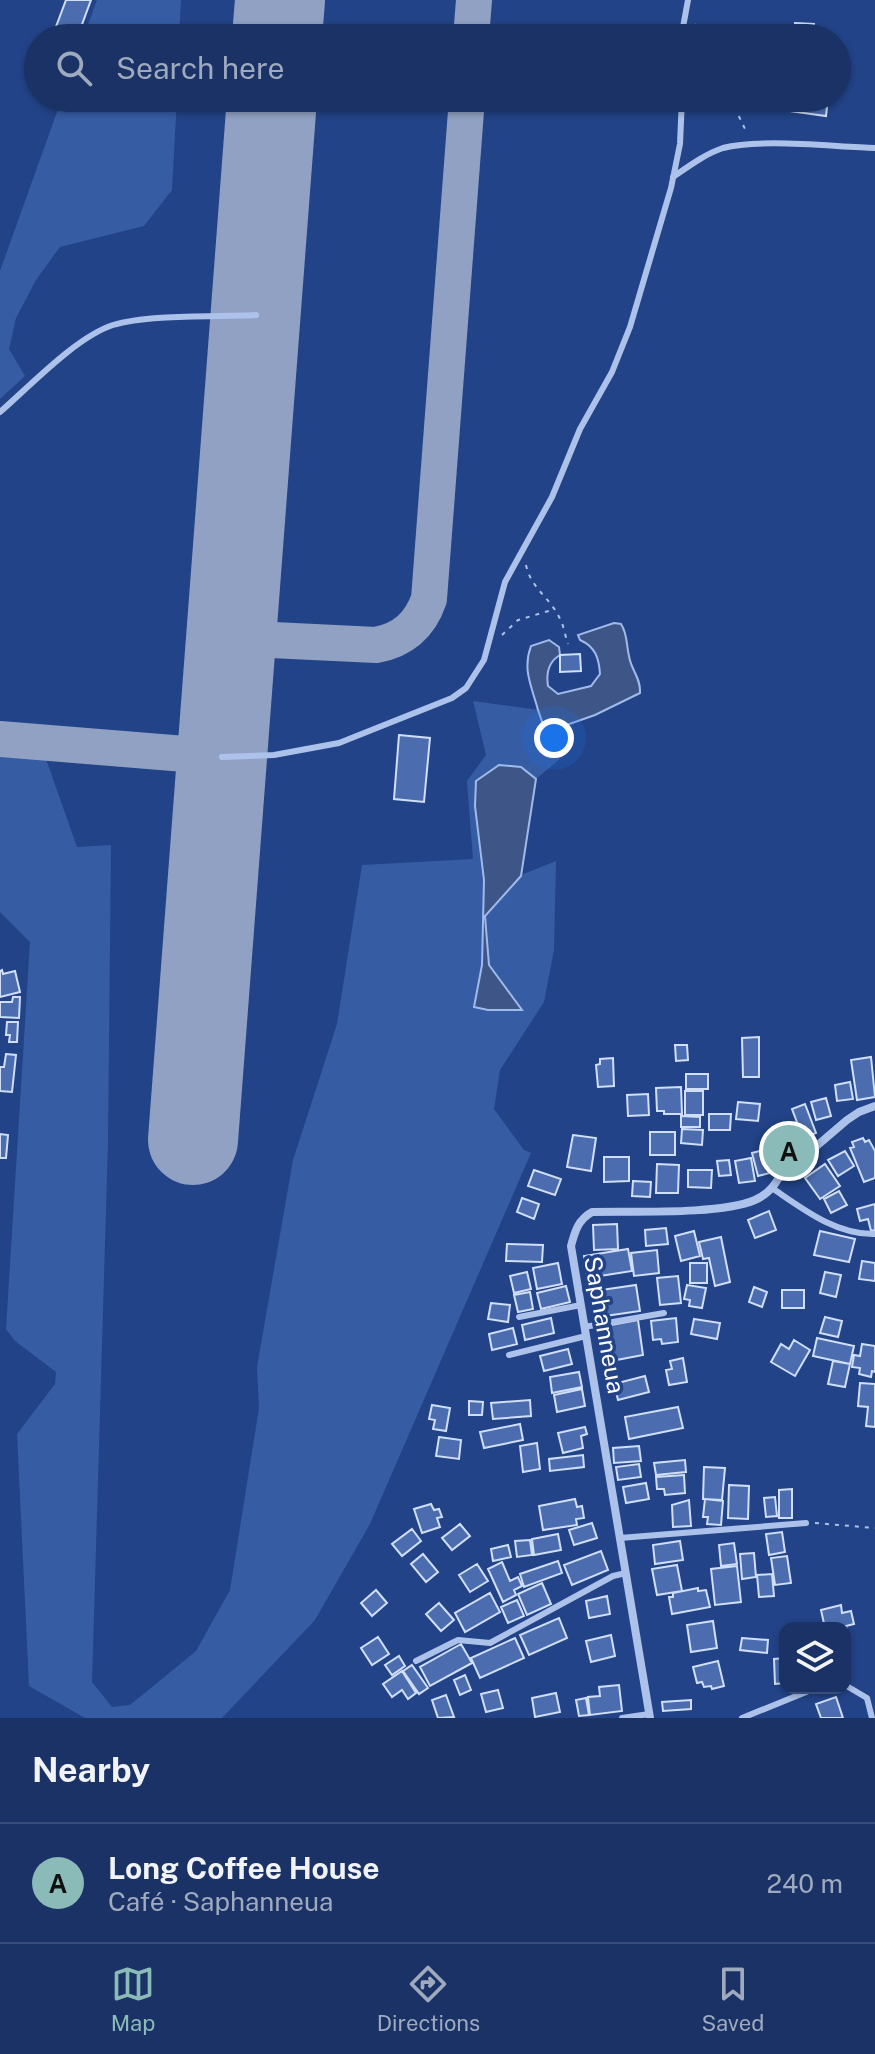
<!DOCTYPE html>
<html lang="en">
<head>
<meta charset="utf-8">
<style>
  :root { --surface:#1a3265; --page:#233a6b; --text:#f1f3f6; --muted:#9faabf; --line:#384d79; --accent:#8bbbb9 }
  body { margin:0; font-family:"Public Sans",sans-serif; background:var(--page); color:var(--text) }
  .controls { position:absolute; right:24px; bottom:24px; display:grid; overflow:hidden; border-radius:16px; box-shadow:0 2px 6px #0004 }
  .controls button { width:72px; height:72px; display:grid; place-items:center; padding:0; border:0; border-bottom:2px solid var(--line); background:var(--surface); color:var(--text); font:40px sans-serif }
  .you { position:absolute; left:554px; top:738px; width:28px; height:28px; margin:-20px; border:6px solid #fff; border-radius:50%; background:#1a73e8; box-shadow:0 0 0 12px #1a73e833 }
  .badge { display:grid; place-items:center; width:52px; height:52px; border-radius:50%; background:var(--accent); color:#111; font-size:26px; font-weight:700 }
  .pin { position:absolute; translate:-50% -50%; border:4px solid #fff; box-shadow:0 2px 8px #0006 }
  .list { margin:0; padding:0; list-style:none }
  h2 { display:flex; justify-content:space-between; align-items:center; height:104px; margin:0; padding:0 32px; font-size:34px }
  h2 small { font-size:26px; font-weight:400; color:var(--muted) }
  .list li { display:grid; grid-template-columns:52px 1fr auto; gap:24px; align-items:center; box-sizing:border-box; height:120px; padding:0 32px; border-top:2px solid var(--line) }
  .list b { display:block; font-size:30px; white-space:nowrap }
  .list p { margin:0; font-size:26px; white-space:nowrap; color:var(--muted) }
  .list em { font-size:26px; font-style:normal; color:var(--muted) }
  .icon { flex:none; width:44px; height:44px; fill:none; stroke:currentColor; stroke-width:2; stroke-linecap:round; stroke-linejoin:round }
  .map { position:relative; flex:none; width:875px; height:1718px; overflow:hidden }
  .search { position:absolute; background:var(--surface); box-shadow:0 2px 6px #0004; left:24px; right:24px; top:24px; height:88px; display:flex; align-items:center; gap:20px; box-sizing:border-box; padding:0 28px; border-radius:44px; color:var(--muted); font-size:30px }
  .sheet { height:224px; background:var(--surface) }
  nav { display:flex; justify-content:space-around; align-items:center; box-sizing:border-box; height:112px; border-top:2px solid var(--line); background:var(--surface); font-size:22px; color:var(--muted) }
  nav a { display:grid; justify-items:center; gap:4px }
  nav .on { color:var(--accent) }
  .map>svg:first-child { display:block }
  .green { fill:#365ca4 }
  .water { fill:#3e5687; stroke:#a0bbeb; stroke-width:2 }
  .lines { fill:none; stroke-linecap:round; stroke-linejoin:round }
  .taxiway { stroke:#90a1c3; stroke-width:36 }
  .runway { stroke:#90a1c3; stroke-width:90 }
  .building { fill:#4b6daf; stroke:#d0def7; stroke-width:2 }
  .path { stroke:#acc2ea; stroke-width:2; stroke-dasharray:4 6; stroke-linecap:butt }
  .lane { stroke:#acc2ea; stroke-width:6 }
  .street { stroke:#acc2ea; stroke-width:8 }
  .labels { text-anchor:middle; stroke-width:7; stroke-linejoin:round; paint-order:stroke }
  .street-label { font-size:24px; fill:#fff; stroke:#224387 }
</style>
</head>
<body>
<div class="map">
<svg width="875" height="1718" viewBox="0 0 875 1718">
  <rect width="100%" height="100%" fill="#224387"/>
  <path class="green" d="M97 0H181L179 38H83Z
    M62 98H177L172 190 144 226 60 247 36 280 16 318 9 349 25 376 0 399V271Z
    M473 701 539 710 540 719 545 728H558L561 758 536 779 521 875 556 861 554 950 544 1002 500 1070 494 1109 524 1150 531 1153 370 1524 315 1620 222 1718H85L29 1686 17 1434 55 1384 56 1372 15 1341 6 1329 30 942 0 912V756L46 759 77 847 111 845 108 1142 92 1682 112 1707 130 1705 196 1651 230 1590 259 1408 257 1367 293 1160 337 1024 362 865 473 859 467 781 486 755Z"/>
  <path class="water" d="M614 623 621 624C628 635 626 644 629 656 631 670 641 678 640 693L595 715 558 728H545C541 722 541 717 538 710 532 687 522 670 531 646L549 640 559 647 560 655C548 662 546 673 548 686L558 694 591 686 600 674C599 659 596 647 580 640L578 635Z
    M499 765 521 767 536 779 521 876 485 916 489 965 522 1010H488L474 1007 482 965 484 880 475 806 476 781Z"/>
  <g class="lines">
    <path class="taxiway" d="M471 38 474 0
      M231 638 376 645C403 640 420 625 429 599L467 98
      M0 739 222 757"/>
    <path class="runway" d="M277 38 280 0
      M193 1140 272 98"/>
  </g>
  <path class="building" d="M66 0H91L77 38 54 32Z
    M795 23 814 24 813 38H794Z
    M791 98H828L826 116 789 111Z
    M580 654 581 671 560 672V655Z
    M399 735 430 738 424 802 394 799Z
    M2 970 3 974 15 971 20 992 0 997V971Z
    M13 997H20L19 1018 0 1017V1002H12Z
    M7 1022H18L17 1042H9L10 1035H6Z
    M759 1037V1077H743L742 1038Z
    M675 1045H687L688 1060 676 1061Z
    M6 1054 16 1055 12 1092 0 1091V1067H4Z
    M871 1057 875 1097 857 1100 851 1060Z
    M613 1058 614 1086 598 1087 596 1065 600 1064V1059Z
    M686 1074H708V1089H686Z
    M850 1082 853 1099 837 1101 835 1085Z
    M681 1087 682 1114H664V1111H657L656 1088Z
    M685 1091H703V1115H685Z
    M648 1094 649 1115 628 1116 627 1095Z
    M826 1098 831 1116 816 1120 811 1102Z
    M738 1102 760 1104 758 1121 736 1119Z
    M805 1104 816 1133 803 1138 792 1109Z
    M709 1114H731L730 1130H709Z
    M681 1116 700 1117V1127H681Z
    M682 1129 703 1130 702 1145 681 1143Z
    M797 1129 803 1147 782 1155 776 1136Z
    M650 1132H675V1155H650Z
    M0 1134 8 1135 6 1158H0Z
    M573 1135 596 1138 591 1171 567 1167Z
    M863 1138 865 1142 869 1140 875 1151V1178L864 1182 850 1148 854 1147 852 1142Z
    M775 1147 781 1170 758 1176 752 1153Z
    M845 1151 854 1166 838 1176 828 1160Z
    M604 1157H629V1181L604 1182Z
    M751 1158 755 1181 739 1183 735 1161Z
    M729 1160 731 1175 719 1176 717 1161Z
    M657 1164 679 1165 678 1193H656Z
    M825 1164 840 1186 820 1199 805 1178Z
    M534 1170 561 1179 555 1195 528 1186Z
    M688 1170H712L711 1188 688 1187Z
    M633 1181 651 1182 650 1197 632 1196Z
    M839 1191 847 1205 831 1213 824 1199Z
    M522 1198 539 1204 534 1219 517 1212Z
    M875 1204V1230L871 1231 868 1219 860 1221 857 1209Z
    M769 1211 776 1230 755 1238 748 1220Z
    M617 1224 618 1249 594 1250 593 1225Z
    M666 1228 668 1244 646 1246 645 1230Z
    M694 1231 700 1256 681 1261 675 1236Z
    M820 1231 855 1239 849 1262 814 1255Z
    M721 1237 730 1282 715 1286 709 1258 703 1259 699 1242Z
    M507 1244 543 1245 542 1262 506 1261Z
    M628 1249 632 1271 587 1278 584 1256Z
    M657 1250 659 1273 634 1276 631 1253Z
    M862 1261 875 1263V1281L859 1279Z
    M558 1263 562 1284 537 1289 533 1268Z
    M690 1263H707V1283H690Z
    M527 1272 531 1289 514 1293 510 1276Z
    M825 1272 841 1275 836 1297 820 1293Z
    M678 1276 681 1303 660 1305 657 1278Z
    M636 1285 640 1311 598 1317 594 1291Z
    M687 1285 706 1288 702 1308 689 1306 690 1300 684 1299Z
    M566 1286 570 1302 541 1309 537 1293Z
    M754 1287 767 1292 762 1307 749 1302Z
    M782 1290H804V1308H782Z
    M530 1292 533 1309 518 1312 514 1295Z
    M491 1303 510 1305 508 1322 488 1319Z
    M825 1317 842 1321 838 1337 820 1333Z
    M551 1318 554 1333 525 1340 522 1325Z
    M676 1318 678 1342 662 1344 661 1339 653 1340 651 1321Z
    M694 1319 720 1323 717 1339 691 1334Z
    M638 1320 643 1355 606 1362 600 1327Z
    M513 1328 517 1344 492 1350 489 1334Z
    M817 1338 854 1346 850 1364 813 1356Z
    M794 1340 810 1350 795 1376 771 1362 781 1344 789 1349Z
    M862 1344 875 1346V1372L872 1371 871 1377 859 1374 860 1368 852 1367 854 1355 860 1356Z
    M568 1349 572 1364 544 1371 540 1356Z
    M683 1358 687 1382 669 1385 666 1370 672 1369 670 1361Z
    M833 1361 850 1364 845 1387 828 1384Z
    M579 1372 582 1387 552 1393 550 1377Z
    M645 1376 649 1392 618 1400 614 1384Z
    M860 1383 875 1384V1427L866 1426 868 1407 858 1406Z
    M582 1389 585 1406 557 1412 554 1395Z
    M530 1400 531 1416 493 1419 491 1403Z
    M469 1401 483 1402 482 1415H469Z
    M432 1405 450 1408 446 1431 433 1429 435 1420 429 1419Z
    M678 1407 683 1428 629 1439 625 1417Z
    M520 1424 523 1440 484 1448 480 1432Z
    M585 1427 587 1434 581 1436 583 1448 563 1453 558 1433Z
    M439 1437 461 1440 459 1459 436 1456Z
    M537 1443 540 1469 523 1472 520 1446Z
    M639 1446 641 1461 614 1463 613 1448Z
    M583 1455 584 1467 550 1471 549 1459Z
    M685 1460 686 1472 656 1475 654 1463Z
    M639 1464 641 1477 618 1480 616 1467Z
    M704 1467 725 1468 722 1500 703 1499Z
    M684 1475 685 1493 665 1495 664 1489H657L656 1477Z
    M646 1483 649 1499 626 1503 623 1487Z
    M729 1485 749 1486 748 1519 728 1518Z
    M792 1489V1518H779V1490Z
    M775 1497 777 1516 766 1517 764 1498Z
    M575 1499 577 1507 582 1506 584 1518 576 1519 577 1525 543 1530 539 1506Z
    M705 1499 723 1501 721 1525 707 1524 708 1517H703Z
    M689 1500 691 1526 673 1527 672 1505Z
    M431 1504 434 1510 439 1509 442 1517 437 1518 440 1527 422 1533 414 1509Z
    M592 1523 597 1538 574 1545 569 1530Z
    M460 1524 470 1536 452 1550 442 1538Z
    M412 1529 421 1541 402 1556 392 1544Z
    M782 1532 785 1552 769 1555 766 1534Z
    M558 1534 561 1550 534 1555 532 1539Z
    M530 1540 532 1555 517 1557 515 1541Z
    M680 1541 683 1560 655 1564 653 1545Z
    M734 1543 737 1564 721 1566 719 1545Z
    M508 1545 511 1557 493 1561 491 1549Z
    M601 1551 608 1570 572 1585 564 1565Z
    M754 1553 756 1577 742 1579 740 1554Z
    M423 1554 438 1572 426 1582 411 1564Z
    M787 1556 791 1583 775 1585 771 1558Z
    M558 1561 562 1573 524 1587 520 1574Z
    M502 1562 510 1581 518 1577 522 1586 514 1590 516 1595 503 1602 488 1569Z
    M477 1564 488 1581 470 1592 459 1575Z
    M677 1565 682 1591 657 1595 652 1569Z
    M737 1566 741 1602 715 1605 711 1569Z
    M772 1574 774 1596 759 1597 757 1575Z
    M542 1583 551 1604 527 1615 518 1594Z
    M698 1588V1591L706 1590 710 1607 672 1614 669 1597H673V1593Z
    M376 1590 387 1603 372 1616 361 1603Z
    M490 1593 500 1612 465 1632 455 1613Z
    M607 1596 610 1614 589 1618 586 1601Z
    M517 1600 524 1616 508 1623 501 1607Z
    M439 1603 454 1620 441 1631 426 1614Z
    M841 1605 842 1613 851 1611 854 1624 846 1626 848 1635 845 1636V1628H825L821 1610Z
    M559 1618 567 1638 529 1655 520 1635Z
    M713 1621 717 1648 691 1652 687 1625Z
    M611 1635 615 1656 591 1662 586 1641Z
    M378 1637 389 1654 372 1665 361 1648Z
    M515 1638 524 1658 480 1678 471 1658Z
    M742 1638 768 1640 767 1653 740 1650Z
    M461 1644 472 1663 430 1686 420 1667Z
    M399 1656 405 1666 392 1675 385 1665Z
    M785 1658V1683L775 1684 774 1659Z
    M718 1661 724 1686 712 1689 711 1686 704 1687 702 1682 697 1683 693 1667Z
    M412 1665 428 1688 419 1694 403 1671Z
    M402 1671 416 1693 408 1699 402 1690 392 1697 383 1684Z
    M465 1675 471 1690 460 1695 454 1680Z
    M619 1685 622 1711 590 1715 588 1697 600 1696 599 1687Z
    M498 1690 503 1708 486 1712 481 1694Z
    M556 1693 560 1712 535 1717 532 1698Z
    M446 1695 454 1717 438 1718 432 1700Z
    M836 1697 843 1718H821L816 1704Z
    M586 1698 589 1715 579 1716 576 1700Z
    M691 1700V1709L663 1711 662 1702Z"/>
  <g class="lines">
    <path class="path" d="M695 24 701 38
      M730 98 747 133
      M526 565C531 589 551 598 560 619 564 626 565 636 568 644
      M502 635 518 620 552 610
      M815 1523 875 1528"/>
    <path class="lane" d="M681 38 688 0
      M673 177C689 166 705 154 723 148 760 138 834 147 875 148
      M0 412C30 386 76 337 113 325 148 314 217 317 256 315
      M222 757 274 755 339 743 452 698 466 688 484 660 505 582 552 497 580 429 612 372 630 327 671 188 680 144 682 98
      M772 1188C803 1209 836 1235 875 1234
      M519 1317 581 1305
      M584 1327 664 1313
      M509 1355 586 1336
      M620 1538 806 1523
      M416 1661 458 1640 490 1643 613 1576 626 1573
      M845 1685 867 1698 872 1718
      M622 1718 649 1714
      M742 1718 816 1688"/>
    <path class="street" d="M650 1718 571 1246C575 1231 578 1220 592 1212 632 1211 720 1215 755 1200 764 1196 773 1188 778 1179L847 1120 859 1112 875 1106"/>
  </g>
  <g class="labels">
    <g class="street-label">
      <text transform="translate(604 1325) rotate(80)" y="8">Saphanneua</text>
    </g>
  </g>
</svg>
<div class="controls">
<button><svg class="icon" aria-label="layers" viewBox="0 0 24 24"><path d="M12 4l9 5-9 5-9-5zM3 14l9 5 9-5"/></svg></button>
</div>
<div class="you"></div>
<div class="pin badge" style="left:789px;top:1151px">A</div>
<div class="search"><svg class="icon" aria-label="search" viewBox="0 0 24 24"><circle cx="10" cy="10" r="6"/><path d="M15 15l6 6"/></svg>Search here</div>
</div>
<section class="sheet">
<h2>Nearby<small></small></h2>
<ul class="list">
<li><span class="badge">A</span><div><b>Long Coffee House</b><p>Café · Saphanneua</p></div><em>240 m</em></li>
</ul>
</section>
<nav>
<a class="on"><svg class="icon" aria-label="map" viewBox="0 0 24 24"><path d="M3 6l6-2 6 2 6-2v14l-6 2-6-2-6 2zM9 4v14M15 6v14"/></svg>Map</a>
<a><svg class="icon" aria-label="directions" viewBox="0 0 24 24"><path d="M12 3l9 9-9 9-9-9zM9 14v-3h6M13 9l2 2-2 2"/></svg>Directions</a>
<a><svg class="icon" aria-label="saved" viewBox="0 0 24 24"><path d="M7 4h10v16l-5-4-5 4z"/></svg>Saved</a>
</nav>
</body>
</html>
